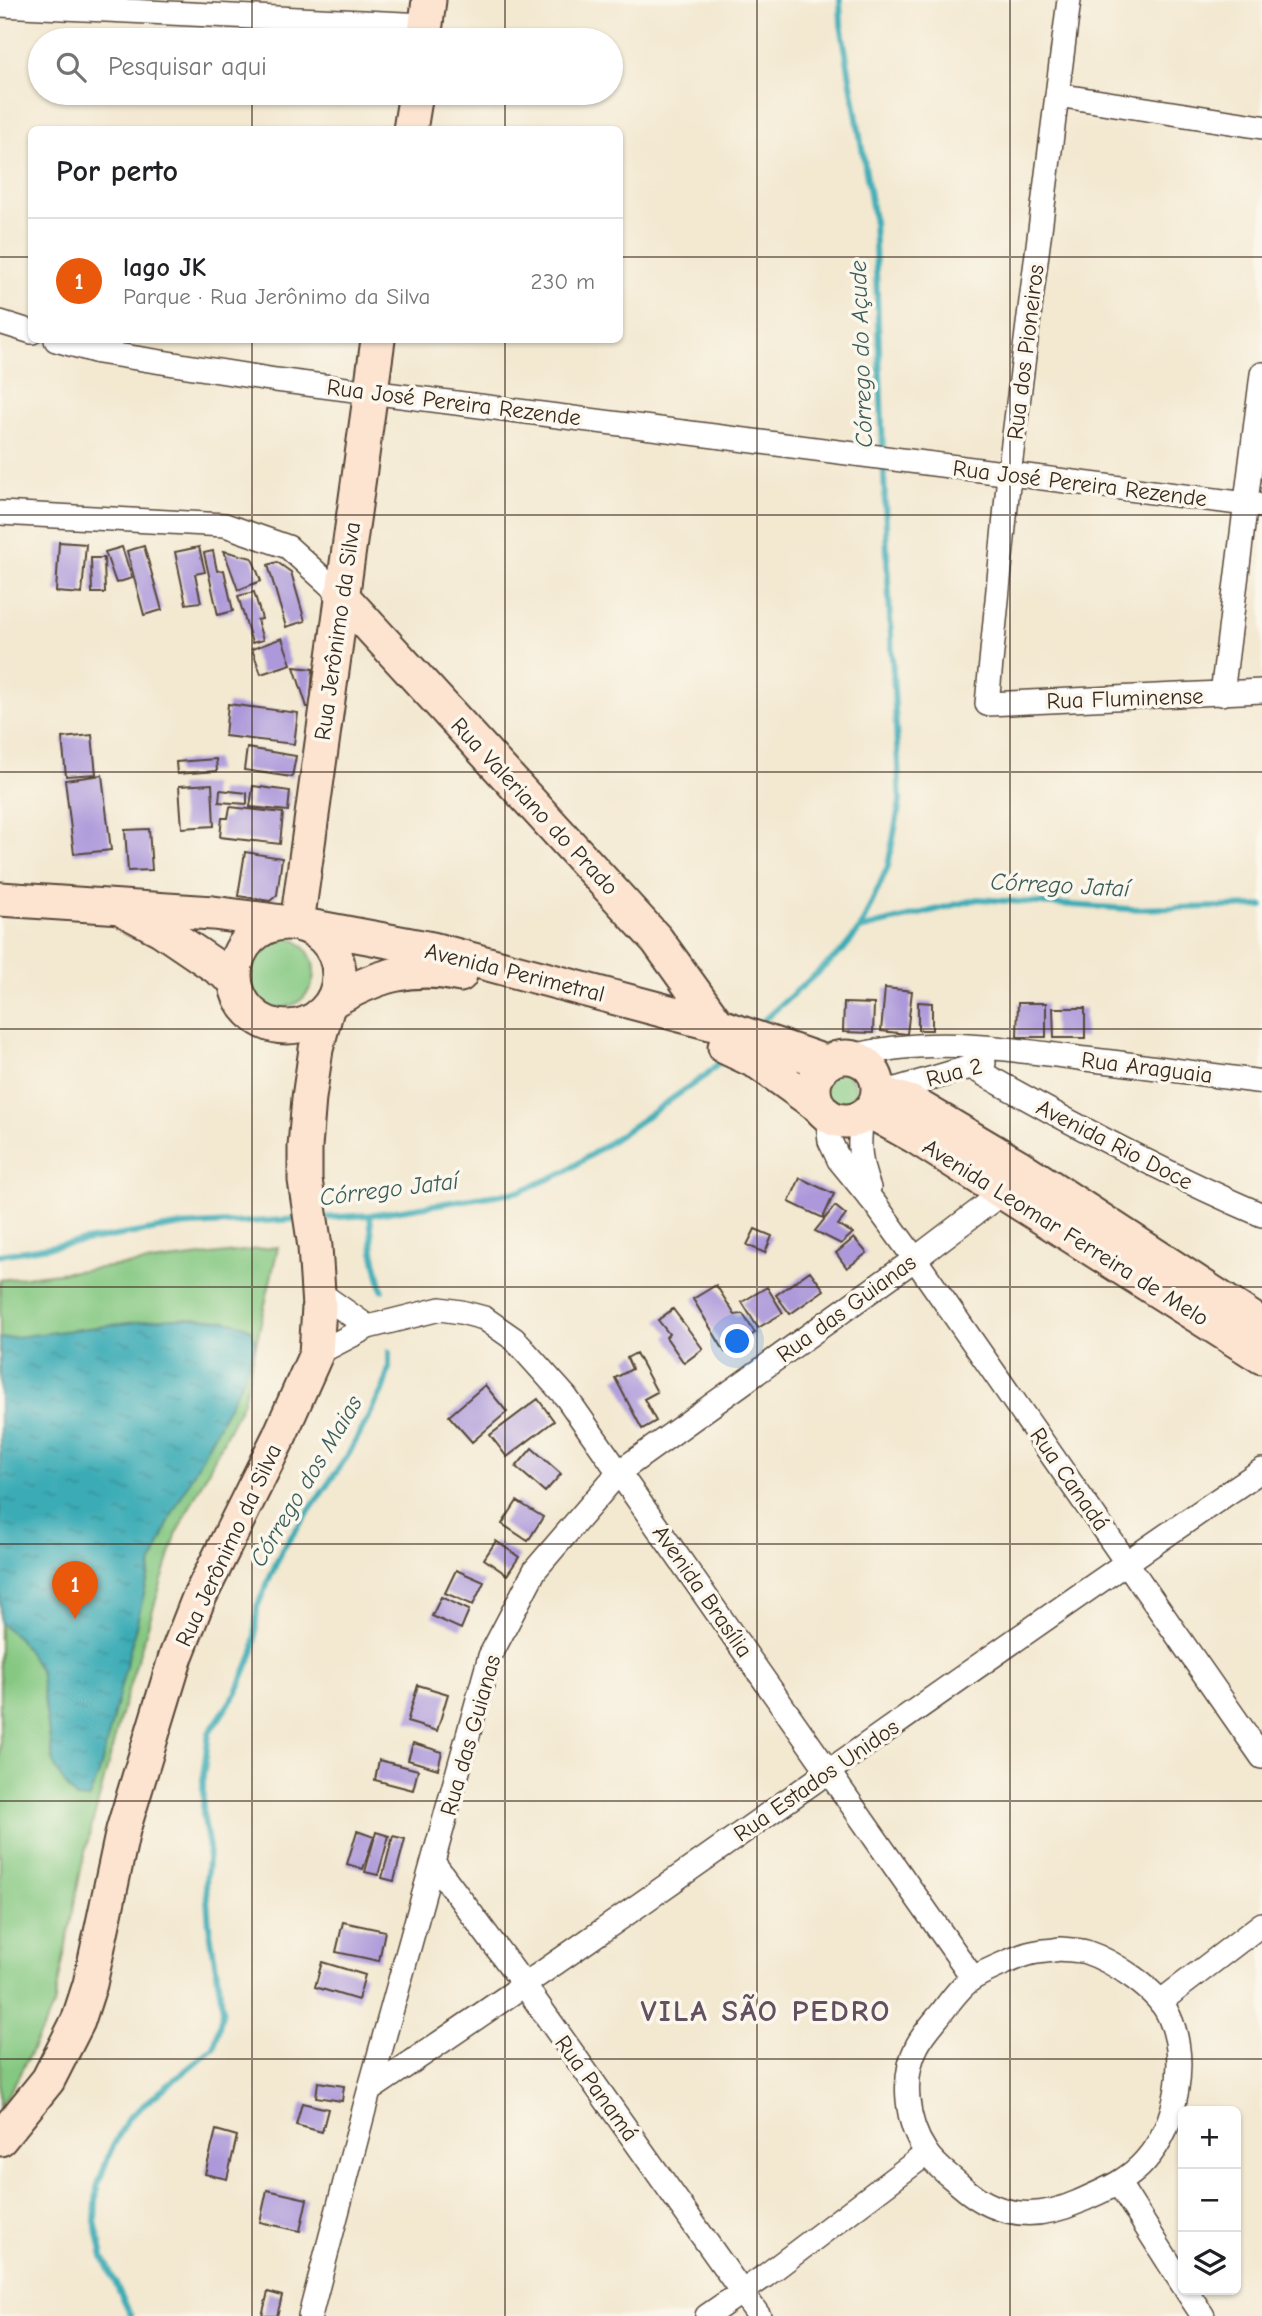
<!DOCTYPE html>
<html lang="pt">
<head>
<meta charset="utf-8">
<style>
  :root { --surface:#fff; --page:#f2f2f2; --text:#202124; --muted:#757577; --line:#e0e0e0; --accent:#ea580c }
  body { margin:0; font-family:"Comic Neue",sans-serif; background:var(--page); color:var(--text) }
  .controls { position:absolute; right:21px; bottom:21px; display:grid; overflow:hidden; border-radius:10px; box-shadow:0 2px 5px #0004 }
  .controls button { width:63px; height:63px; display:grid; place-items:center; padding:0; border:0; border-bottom:2px solid var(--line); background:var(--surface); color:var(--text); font:35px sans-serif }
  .you { position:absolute; left:738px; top:1342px; width:24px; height:24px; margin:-18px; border:5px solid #fff; border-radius:50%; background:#1a73e8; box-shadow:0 0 0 10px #1a73e833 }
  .badge { display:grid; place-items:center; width:46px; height:46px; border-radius:50%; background:var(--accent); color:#fff; font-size:23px; font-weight:700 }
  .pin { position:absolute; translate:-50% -58px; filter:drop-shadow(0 2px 4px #0008) }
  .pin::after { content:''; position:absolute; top:37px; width:24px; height:21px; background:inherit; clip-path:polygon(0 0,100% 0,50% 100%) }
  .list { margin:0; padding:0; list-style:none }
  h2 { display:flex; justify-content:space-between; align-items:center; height:91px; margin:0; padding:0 28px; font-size:30px }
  h2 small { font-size:23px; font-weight:400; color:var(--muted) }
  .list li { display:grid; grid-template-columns:46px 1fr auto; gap:21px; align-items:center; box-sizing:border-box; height:126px; padding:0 28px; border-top:2px solid var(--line) }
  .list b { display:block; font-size:26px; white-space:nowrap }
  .list p { margin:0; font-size:23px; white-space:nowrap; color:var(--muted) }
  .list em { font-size:23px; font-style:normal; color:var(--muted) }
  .icon { flex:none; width:38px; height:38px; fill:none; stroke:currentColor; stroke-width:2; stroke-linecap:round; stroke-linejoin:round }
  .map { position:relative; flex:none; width:1262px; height:2316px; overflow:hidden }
  .search { position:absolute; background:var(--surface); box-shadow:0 2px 5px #0004; left:28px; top:28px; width:595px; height:77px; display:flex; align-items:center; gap:18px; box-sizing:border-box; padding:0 24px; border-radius:38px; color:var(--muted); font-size:26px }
  .panel { position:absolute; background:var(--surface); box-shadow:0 2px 5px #0004; left:28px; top:126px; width:595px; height:217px; border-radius:10px }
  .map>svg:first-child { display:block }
  .park { fill:#84c881; stroke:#607950; stroke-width:2 }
  .water { fill:url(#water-ripples); stroke:#3b6b6a; stroke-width:2 }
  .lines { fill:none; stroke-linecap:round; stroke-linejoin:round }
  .stream { stroke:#3bacb6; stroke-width:6 }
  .building { fill:#ac98da }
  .street-casing { stroke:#574639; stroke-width:26 }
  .secondary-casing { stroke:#574639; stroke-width:37 }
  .street { stroke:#fff; stroke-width:23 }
  .secondary { stroke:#fde4d0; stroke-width:33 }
  .grid { fill:none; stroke:#3b2a1e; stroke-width:2; stroke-opacity:0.55 }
  .labels { text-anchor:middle; stroke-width:7; stroke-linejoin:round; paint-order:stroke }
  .street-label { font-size:23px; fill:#3b2a1e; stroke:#fbf7ec }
  .water-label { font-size:24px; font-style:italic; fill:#3b5e5b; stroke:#fbf7ec }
  .district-label { font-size:30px; font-weight:bold; letter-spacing:2px; fill:#635060; stroke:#fbf7ec }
</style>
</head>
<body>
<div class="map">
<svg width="1262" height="2316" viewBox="0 0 1262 2316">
  <defs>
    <pattern id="water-ripples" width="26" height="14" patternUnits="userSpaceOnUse" patternTransform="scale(1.75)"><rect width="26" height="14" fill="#3bacb6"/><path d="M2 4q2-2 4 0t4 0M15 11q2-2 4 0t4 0" fill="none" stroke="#338c93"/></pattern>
  </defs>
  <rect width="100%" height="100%" fill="#fbf7ec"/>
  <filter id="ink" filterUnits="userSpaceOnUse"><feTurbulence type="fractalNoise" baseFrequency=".0143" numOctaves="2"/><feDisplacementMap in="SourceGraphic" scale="14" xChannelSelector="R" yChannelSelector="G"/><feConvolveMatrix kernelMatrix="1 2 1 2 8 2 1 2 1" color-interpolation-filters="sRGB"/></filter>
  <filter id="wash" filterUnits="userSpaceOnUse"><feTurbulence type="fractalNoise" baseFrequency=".00686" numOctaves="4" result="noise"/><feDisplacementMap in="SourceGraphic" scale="28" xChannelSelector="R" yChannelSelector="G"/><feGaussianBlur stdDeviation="1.57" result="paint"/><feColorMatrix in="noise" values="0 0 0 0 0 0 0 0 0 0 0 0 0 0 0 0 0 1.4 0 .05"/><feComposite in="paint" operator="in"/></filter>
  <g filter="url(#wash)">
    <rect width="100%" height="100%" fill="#f3e8d0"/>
    <path class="park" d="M242 972a36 36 0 1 1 72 0a36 36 0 1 1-72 0Z
      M841 1071C862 1079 860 1107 837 1109L818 1088 823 1077Z
      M278 1247 243 1402 177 1532 123 1707 82 1864 54 2006 17 2079 0 2107V1280Z"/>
    <path class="water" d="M169 1318C195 1318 227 1317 251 1329L256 1342 244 1377 172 1514 151 1566 99 1774 88 1799 76 1798 60 1777 53 1762 40 1670 18 1638 0 1623V1339Z"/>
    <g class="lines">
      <path class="stream" d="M860 929 978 899 1130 909 1262 906
        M756 1027 843 950 860 929 888 866 900 802 888 579 874 219 841 24 840 0
        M370 1215 373 1251 382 1290
        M321 1218 370 1215 521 1191 565 1172 610 1142 706 1075 723 1059
        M0 1255 176 1226 300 1219
        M131 2316 103 2257 95 2221 97 2187 110 2152 128 2118 214 2047 223 2010 209 1926 206 1884 209 1848 203 1814V1776L209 1733 237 1692 254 1650 257 1607 282 1550 348 1455 370 1414 383 1389 389 1368V1352"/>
    </g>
    <g id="blocks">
      <path class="building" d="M59 542 86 544 82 594 56 592Z
        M144 546 162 610 144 615 127 551Z
        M122 547 132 578 116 583 105 552Z
        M199 547 205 572 195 574 201 602 186 604 175 552Z
        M213 551 217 571 224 570 233 611 218 615 204 553Z
        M224 551 252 558 261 581 238 590Z
        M91 558H104L105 593H92Z
        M277 562 291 572 305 621 286 627 268 565Z
        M254 592 262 619 257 620 263 640 252 643 238 596Z
        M282 638 291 664 261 674 252 649Z
        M294 667 313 669 310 707H307Z
        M228 704 298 713 294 744 225 736Z
        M92 735 96 774 66 776 62 738Z
        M247 748 296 756 292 777 244 770Z
        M216 759 217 771 177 774 176 762Z
        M102 775 111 850 74 854 65 780Z
        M212 784 214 826 182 828 179 786Z
        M253 786 290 791 288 811 250 807Z
        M220 790 247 793V804L219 802Z
        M230 807 283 813 280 844 220 837 222 818H228Z
        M149 829 152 870 128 871 125 830Z
        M245 852 282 858 277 895 270 901 238 896Z
        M885 988 912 991 907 1034 881 1031Z
        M918 1002 932 1003V1030H918Z
        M844 1003 874 1004 873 1033 843 1032Z
        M1018 1003H1046V1037H1017Z
        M1053 1008H1085V1038H1054Z
        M800 1178 834 1194 823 1218 789 1202Z
        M835 1206 846 1215 838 1225 853 1233 841 1244 815 1231Z
        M755 1229 772 1236 765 1253 747 1245Z
        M854 1238 867 1253 847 1268 836 1253Z
        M810 1271 824 1290 790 1314 776 1295Z
        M716 1285 735 1315 743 1314 755 1333 725 1352 693 1299Z
        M767 1287 783 1313 758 1328 742 1302Z
        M673 1309 703 1349 684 1363 666 1337 669 1334 658 1320Z
        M636 1353 657 1392 644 1399 656 1421 642 1429 615 1378 632 1369 627 1358Z
        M485 1385 507 1412 472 1442 449 1416Z
        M538 1399 554 1421 507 1457 490 1435Z
        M532 1448 561 1474 545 1492 516 1467Z
        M517 1501 543 1517 528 1541 502 1524Z
        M496 1541 519 1557 507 1575 484 1559Z
        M456 1570 484 1582 473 1605 445 1593Z
        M441 1597 469 1610 461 1629 432 1616Z
        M418 1685 448 1694 437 1731 407 1722Z
        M413 1743 442 1752 438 1769 408 1760Z
        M379 1760 418 1770 413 1790 375 1780Z
        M357 1831 374 1837 363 1869 347 1864Z
        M376 1832 389 1836 378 1875 365 1872Z
        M393 1836 405 1839 394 1881 382 1878Z
        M343 1922 385 1931 379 1961 336 1952Z
        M322 1962 365 1975 358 2000 315 1987Z
        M318 2082 344 2086 342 2101 316 2097Z
        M302 2103 328 2109 322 2132 296 2125Z
        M216 2130 237 2136 227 2179 205 2174Z
        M267 2190 307 2199 300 2231 260 2222Z
        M268 2292 282 2296 277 2316H262Z"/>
    </g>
  </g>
  <g filter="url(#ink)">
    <use href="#blocks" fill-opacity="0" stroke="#574639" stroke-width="2"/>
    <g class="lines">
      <g class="street-casing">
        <path id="street" d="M1069 0 1009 475 987 704 1262 691
          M0 5 426 25
          M1057 95 1262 127
          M0 322 32 332
          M56 340 98 352 276 380 1262 506
          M0 513 225 525 288 547 341 595
          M1222 694 1262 374
          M851 1057C927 1035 1009 1049 1086 1059 1145 1066 1203 1074 1262 1082
          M971 1067C1066 1121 1162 1172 1262 1215
          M879 1089H896L984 1063
          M827 1114 830 1141 839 1160 875 1204 915 1259 1262 1757
          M862 1116C858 1143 859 1163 869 1188
          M317 1291 368 1327
          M316 1354 368 1327 440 1309 461 1312 484 1318 514 1339 566 1397 973 1978
          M433 1862 525 1986 759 2316
          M1060 1949C1068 1950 1078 1950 1086 1952 1113 1961 1158 1990 1169 2016 1189 2060 1177 2125 1145 2161 1127 2182 1102 2191 1078 2202 1035 2221 996 2217 960 2185 949 2175 934 2165 926 2152 906 2123 901 2077 917 2046 923 2034 934 2022 942 2012 951 2000 962 1984 975 1977 988 1970 1015 1958 1028 1954 1038 1951 1050 1951 1060 1949Z
          M1160 2002 1262 1924
          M370 2090C671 1888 962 1672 1262 1470
          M1119 2184 1183 2285
          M1186 2290 1203 2316
          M310 2316 365 2106 490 1656 535 1570 619 1472 915 1259 1002 1193 1009 1182
          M707 2316 765 2276 926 2154"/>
      </g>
      <g class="secondary-casing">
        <path id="secondary" d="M424 40 429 0
          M410 130 416 93
          M341 595 657 940 718 1025
          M0 899 213 913 283 922
          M126 911 162 930 234 979
          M235 975a52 52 0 1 1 104 0a52 52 0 1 1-104 0Z
          M297 923 378 340
          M303 925 432 949 718 1025 828 1063
          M332 1001C375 977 410 964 460 975
          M725 1047 759 1063 820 1107
          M814 1089a32 32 0 1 1 64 0a32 32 0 1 1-64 0Z
          M878 1092 912 1103 1020 1167 1262 1325
          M869 1111 914 1136 1262 1357
          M0 2139 48 2080 78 2021 90 1984 123 1830 176 1656 198 1600 279 1437 316 1354 319 1307 315 1247 305 1180V1147L309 1098 316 1049 327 1009"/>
      </g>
      <use href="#street" class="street"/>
      <use href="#secondary" class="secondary"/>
    </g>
  </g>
  <path class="grid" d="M252 0V40M505 0V40M757 0V2316M1010 0V2316M252 93V130M505 93V130M0 257H32M620 257H1262M252 340V2316M505 340V2316M0 515H1262M0 772H1262M0 1029H1262M0 1287H1262M0 1544H1262M0 1801H1262M0 2059H1262"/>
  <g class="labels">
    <g class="street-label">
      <text transform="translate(1025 352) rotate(-83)" y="8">Rua dos Pioneiros</text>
      <text transform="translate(454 402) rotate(7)" y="8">Rua José Pereira Rezende</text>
      <text transform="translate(1080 483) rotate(7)" y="8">Rua José Pereira Rezende</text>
      <text transform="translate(337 631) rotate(-82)" y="8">Rua Jerônimo da Silva</text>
      <text transform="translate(1125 698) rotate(-2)" y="8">Rua Fluminense</text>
      <text transform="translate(535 806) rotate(47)" y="8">Rua Valeriano do Prado</text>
      <text transform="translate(515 972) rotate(14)" y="8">Avenida Perimetral</text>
      <text transform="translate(1147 1067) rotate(7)" y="8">Rua Araguaia</text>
      <text transform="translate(954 1072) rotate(-15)" y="8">Rua 2</text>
      <text transform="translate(1115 1144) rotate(27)" y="8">Avenida Rio Doce</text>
      <text transform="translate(1066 1232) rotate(32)" y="8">Avenida Leomar Ferreira de Melo</text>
      <text transform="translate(846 1308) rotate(-36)" y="8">Rua das Guianas</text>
      <text transform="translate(1070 1479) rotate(55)" y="8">Rua Canadá</text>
      <text transform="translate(228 1545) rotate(-65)" y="8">Rua Jerônimo da Silva</text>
      <text transform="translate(703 1591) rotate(55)" y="8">Avenida Brasília</text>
      <text transform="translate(470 1735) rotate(-74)" y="8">Rua das Guianas</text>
      <text transform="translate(816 1780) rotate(-35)" y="8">Rua Estados Unidos</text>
      <text transform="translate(597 2088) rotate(54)" y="8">Rua Panamá</text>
    </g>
    <g class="water-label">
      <text transform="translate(861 354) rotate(-92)" y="8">Córrego do Açude</text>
      <text transform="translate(1060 885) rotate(3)" y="8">Córrego Jataí</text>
      <text transform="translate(389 1189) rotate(-7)" y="8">Córrego Jataí</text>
      <text transform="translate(306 1481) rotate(-59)" y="8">Córrego dos Maias</text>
    </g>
    <g class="district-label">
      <text x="766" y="2021">VILA SÃO PEDRO</text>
    </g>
  </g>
</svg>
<div class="controls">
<button>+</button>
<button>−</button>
<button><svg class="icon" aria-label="layers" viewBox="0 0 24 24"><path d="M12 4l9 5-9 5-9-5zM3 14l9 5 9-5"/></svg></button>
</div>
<div class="you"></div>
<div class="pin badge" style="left:75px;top:1619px">1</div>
<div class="search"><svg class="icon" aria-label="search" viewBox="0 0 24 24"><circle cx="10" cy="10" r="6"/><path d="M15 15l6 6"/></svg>Pesquisar aqui</div>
<section class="panel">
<h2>Por perto<small></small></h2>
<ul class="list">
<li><span class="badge">1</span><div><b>lago JK</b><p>Parque · Rua Jerônimo da Silva</p></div><em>230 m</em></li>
</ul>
</section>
</div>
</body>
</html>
